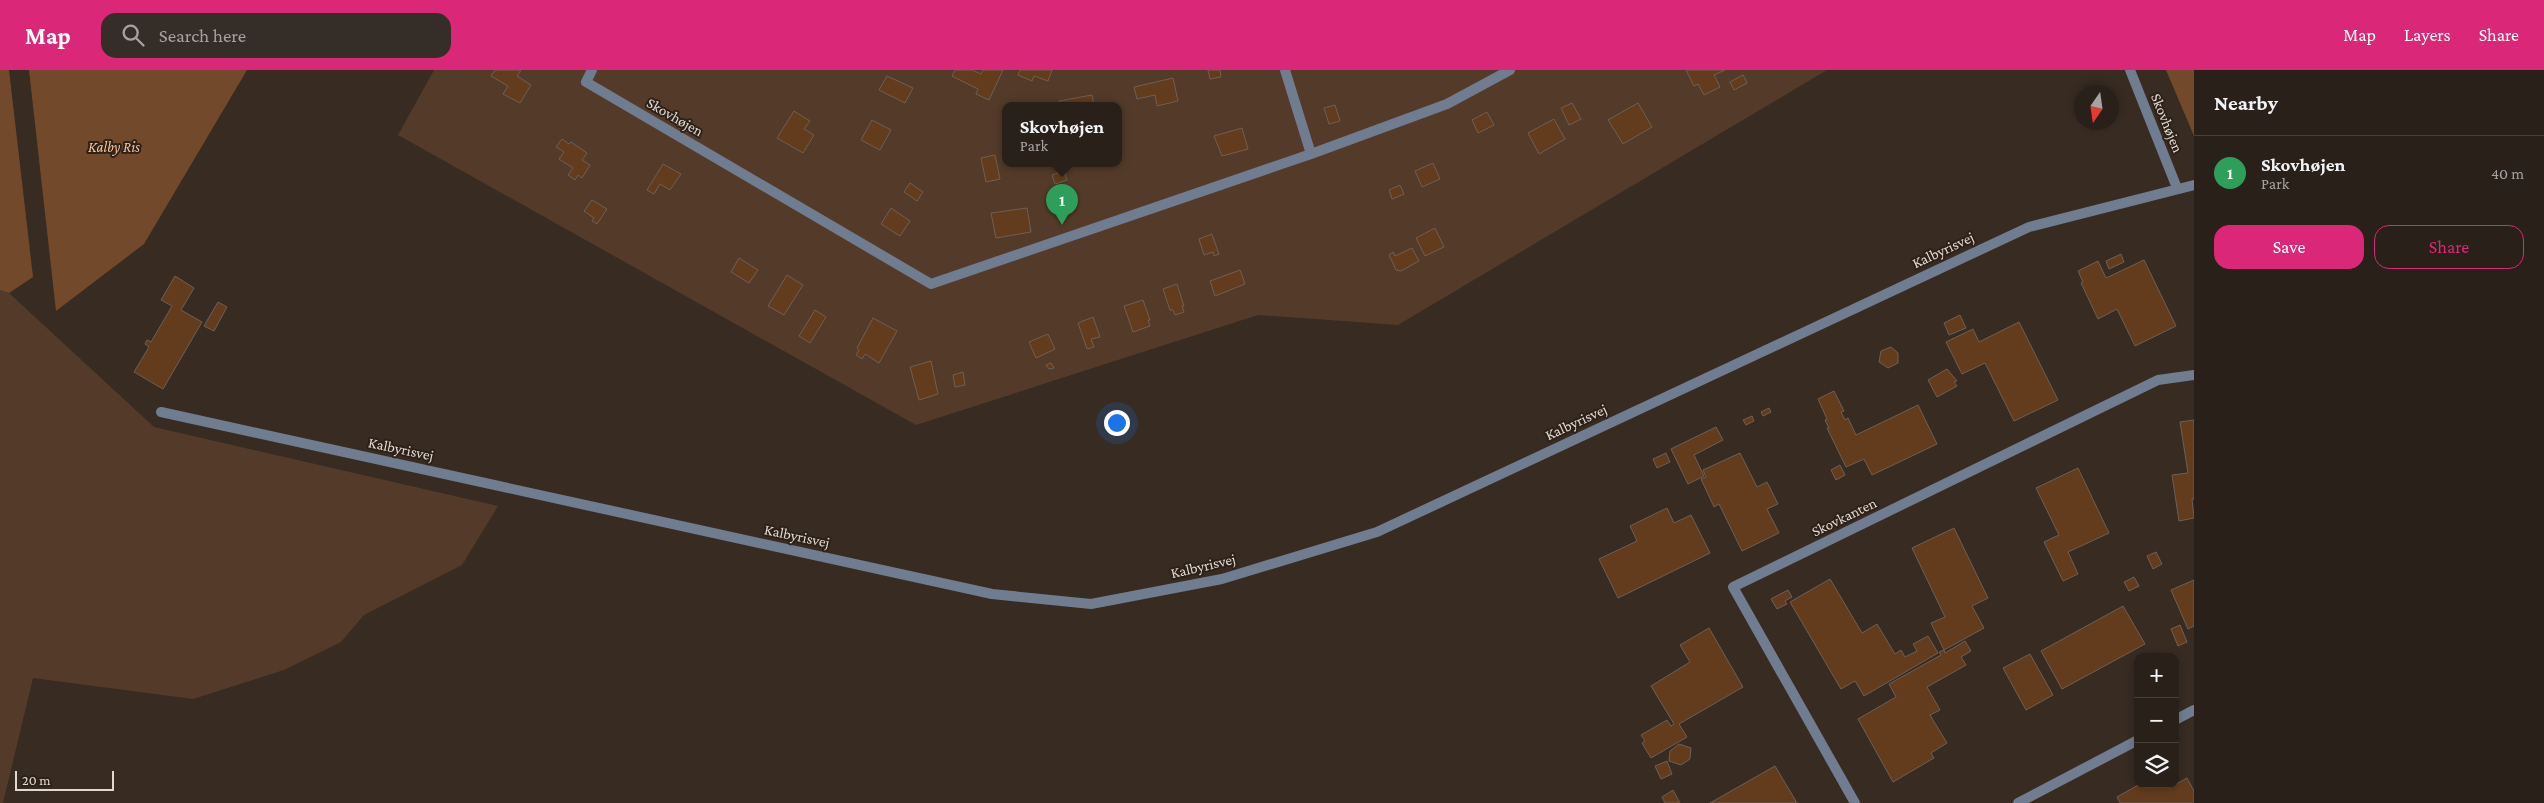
<!DOCTYPE html>
<html lang="en">
<head>
<meta charset="utf-8">
<style>
  :root { --surface:#29201a; --page:#352d27; --text:#f1f3f6; --muted:#a5a3a2; --line:#453e39; --accent:#db2777 }
  body { margin:0; font-family:"Crimson Pro",serif; background:var(--page); color:var(--text) }
  .controls { position:absolute; right:15px; bottom:15px; display:grid; overflow:hidden; border-radius:10px; box-shadow:0 2px 8px #0003 }
  .controls button { width:45px; height:45px; display:grid; place-items:center; padding:0; border:0; border-bottom:1px solid var(--line); background:var(--surface); color:var(--text); font:25px sans-serif }
  .compass { position:absolute; left:2074px; top:15px; width:45px; height:45px; border-radius:50%; background:var(--surface); box-shadow:0 2px 8px #0003; rotate:193deg }
  .scale { position:absolute; left:15px; bottom:12px; width:99px; box-sizing:border-box; padding-left:5px; border:2px solid #e0d8d2; border-top:0; font-size:14px; line-height:18px; white-space:nowrap; color:#e0d8d2; -webkit-text-stroke:4px #2d2118; paint-order:stroke }
  .you { position:absolute; left:1116px; top:352px; width:18px; height:18px; margin:-12px; border:4px solid #fff; border-radius:50%; background:#1a73e8; box-shadow:0 0 0 8px #1a73e833 }
  .badge { display:grid; place-items:center; width:32px; height:32px; border-radius:50%; background:var(--accent); color:#fff; font-size:16px; font-weight:700 }
  .pin { position:absolute; translate:-50% -41px; filter:drop-shadow(0 1px 2px #0008) }
  .pin::after { content:''; position:absolute; top:26px; width:18px; height:15px; background:inherit; clip-path:polygon(0 0,100% 0,50% 100%) }
  .popup { position:absolute; left:1002px; top:32px; width:120px; height:65px; box-sizing:border-box; display:grid; place-content:center; border-radius:10px; background:var(--surface); filter:drop-shadow(0 1px 4px #0005); font-size:16px; white-space:nowrap; color:var(--muted) }
  .popup b { font-size:19px; color:var(--text) }
  .popup::after { content:''; position:absolute; left:50%; top:100%; margin-left:-10px; border:10px solid transparent; border-top-color:var(--surface) }
  .list { margin:0; padding:0; list-style:none }
  h2 { display:flex; justify-content:space-between; align-items:center; height:65px; margin:0; padding:0 20px; font-size:21px }
  h2 small { font-size:16px; font-weight:400; color:var(--muted) }
  .list li { display:grid; grid-template-columns:32px 1fr auto; gap:15px; align-items:center; box-sizing:border-box; height:75px; padding:0 20px; border-top:1px solid var(--line) }
  .list b { display:block; font-size:19px; white-space:nowrap }
  .list p { margin:0; font-size:16px; white-space:nowrap; color:var(--muted) }
  .list em { font-size:16px; font-style:normal; color:var(--muted) }
  .actions { display:flex; gap:10px; padding:15px 20px }
  .actions a { flex:1; padding:11px 0; border:1px solid var(--accent); border-radius:15px; text-align:center; font-size:18px; color:var(--accent) }
  .actions .main { background:var(--accent); color:#fff }
  .icon { flex:none; width:28px; height:28px; fill:none; stroke:currentColor; stroke-width:2; stroke-linecap:round; stroke-linejoin:round }
  .map { position:relative; flex:none; width:2194px; height:733px; overflow:hidden }
  header { display:flex; align-items:center; gap:30px; box-sizing:border-box; height:70px; padding:0 25px; background:var(--accent); color:#fff }
  header strong { font-size:24px }
  nav { display:flex; gap:28px; margin-inline-start:auto; font-size:18px }
  .search { width:350px; height:45px; background:var(--page); display:flex; align-items:center; gap:12px; box-sizing:border-box; padding:0 18px; border-radius:15px; color:var(--muted); font-size:19px }
  main { display:flex }
  aside { flex:1; background:var(--surface) }
  .map>svg:first-child { display:block }
  .green { fill:#543b29; fill-rule:evenodd }
  .forest { fill:#724a2b }
  .building { fill:#633c1d; stroke:#6e5f56 }
  .lines { fill:none; stroke-linecap:round; stroke-linejoin:round }
  .service { stroke:#707c8f; stroke-width:10 }
  .minor { stroke:#707c8f; stroke-width:10 }
  .labels { text-anchor:middle; stroke-width:4; stroke-linejoin:round; paint-order:stroke }
  .street-label { font-size:15px; fill:#e0d8d2; stroke:#2d2118 }
  .park-label { font-size:15px; font-style:italic; fill:#f9c39c; stroke:#2d2118 }
</style>
</head>
<body>
<header>
<strong>Map</strong>
<div class="search"><svg class="icon" aria-label="search" viewBox="0 0 24 24"><circle cx="10" cy="10" r="6"/><path d="M15 15l6 6"/></svg>Search here</div>
<nav><a>Map</a><a>Layers</a><a>Share</a></nav>
</header>
<main>
<div class="map">
<svg width="2194" height="733" viewBox="0 0 2194 733">
  <rect width="100%" height="100%" fill="#372b22"/>
  <path class="green" d="M434 0H1827L1398 255 1258 245 916 355 398 65ZM1006 36H1118V94H1006Z
    M0 220 9 223 154 357 498 436 462 495 364 545 341 572 284 600 193 629 33 608 3 733H0Z"/>
  <path class="forest" d="M0 0H9L33 207 9 223 0 220Z
    M29 0H247L144 174 56 241Z
    M2166 0H2194V66Z"/>
  <path class="building" d="M495 0H521L517 6 531 15 520 33 503 24 508 16 491 6Z
    M955 0H972L981 4 983 0H1003L989 30 976 24 978 19 952 6Z
    M1020 0H1052L1048 11 1034 6 1032 11 1018 5Z
    M1208 0H1220L1221 7 1210 9Z
    M1686 0H1725L1714 5 1720 17 1704 25 1698 14 1694 16Z
    M1743 5 1747 13 1734 20 1730 12Z
    M887 6 913 18 905 33 879 20Z
    M1173 8 1178 31 1157 36 1155 25 1137 29 1134 17Z
    M1092 25 1094 36H1059V31Z
    M1572 33 1581 49 1569 55 1561 38Z
    M1638 33 1652 57 1623 74 1608 50Z
    M1335 35 1340 51 1329 54 1324 38Z
    M794 41 810 51 804 59 814 65 803 83 777 68Z
    M1487 42 1494 55 1478 63 1472 50Z
    M1554 49 1565 69 1539 84 1528 63Z
    M872 50 891 60 880 80 861 70Z
    M1242 58 1248 79 1222 86 1214 66Z
    M562 69 569 74 571 72 587 83 582 90 590 95 582 108 578 105 575 110 568 105 573 98 559 89 564 82 556 77Z
    M995 85 1000 109 986 112 981 88Z
    M1433 93 1440 109 1422 117 1415 101Z
    M663 94 681 104 670 120 660 114 654 124 647 120Z
    M1064 101 1067 110 1055 114 1052 105Z
    M910 113 923 122 917 131 904 122Z
    M1400 115 1404 124 1392 129 1389 120Z
    M592 130 607 139 597 154 592 151 594 148 584 141Z
    M891 138 910 151 900 166 881 154Z
    M1027 138 1031 162 996 168 991 143Z
    M1435 158 1444 177 1425 186 1416 168Z
    M1212 164 1219 184 1214 186 1213 182 1204 185 1199 169Z
    M1412 178 1419 191 1401 201 1396 200 1389 185 1393 182 1395 186Z
    M2121 184 2124 192 2109 199 2106 191Z
    M739 188 758 200 749 213 731 202Z
    M2144 190 2176 256 2135 276 2117 239 2098 249 2081 213 2083 212 2078 201 2098 191 2106 208Z
    M1240 200 1245 214 1215 226 1210 211Z
    M787 205 803 215 784 245 768 236Z
    M175 206 194 218 181 240 202 252 163 319 134 302 149 277 145 274 147 270 151 272 172 236 161 230Z
    M1177 214 1184 236H1182L1184 242 1175 245 1173 240H1170L1163 219Z
    M1143 230 1150 250H1148L1150 256 1133 262 1124 236Z
    M218 232 227 237 214 261 204 256Z
    M815 240 826 247 810 273 799 266Z
    M1960 245 1966 258 1949 265 1944 253Z
    M1093 247 1100 267 1091 269 1094 277 1087 279 1078 253Z
    M873 248 897 261 879 293 865 284 862 289 856 285 859 280 857 278Z
    M2019 252 2058 330 2014 351 1985 293 1962 304 1946 272 1973 259 1979 272Z
    M1048 264 1055 279 1036 288 1029 272Z
    M1891 277 1898 283V293L1888 298 1879 292 1881 281Z
    M931 291 938 324 919 330 910 297Z
    M1051 293 1054 298 1049 299 1046 295Z
    M1947 299 1957 311 1954 312 1957 316 1937 327 1928 310Z
    M963 302 965 315 955 317 953 305Z
    M1834 321 1844 341 1841 342 1845 350 1848 348 1856 365 1918 335 1937 374 1872 405 1864 389 1846 397 1827 358H1829L1825 350 1827 349 1818 329Z
    M1769 338 1771 342 1763 346 1761 342Z
    M1752 346 1754 351 1746 355 1743 350Z
    M2194 350V429H2192L2194 448 2179 451 2172 405 2188 403 2180 352Z
    M1716 357 1723 370 1694 385 1704 406 1688 414 1671 379Z
    M1666 383 1670 392 1657 398 1653 389Z
    M1740 383 1757 417 1767 412 1778 434 1767 439 1779 463 1742 481 1719 434 1714 437 1701 409 1706 407 1703 400Z
    M1840 395 1845 405 1836 410 1831 400Z
    M2078 398 2109 463 2068 482 2078 504 2063 511 2044 472 2059 465 2036 418Z
    M1667 438 1674 453 1691 445 1710 483 1618 528 1599 489 1637 471 1630 456Z
    M1954 458 1988 528 1972 536 1984 558 1944 580 1931 553 1945 547 1912 478Z
    M2156 482 2162 494 2153 499 2147 486Z
    M2134 507 2139 516 2129 521 2124 512Z
    M1830 509 1862 563 1877 554 1895 584 1901 580 1905 587 1917 581 1913 574 1928 566 1938 583 1864 626 1855 611 1841 619 1790 532Z
    M2194 510V556L2188 559 2171 520Z
    M1788 520 1792 527 1785 531 1787 534 1777 539 1771 529Z
    M2123 536 2145 574 2062 619 2041 581Z
    M2180 555 2187 572 2178 576 2171 559Z
    M1709 558 1743 617 1679 654 1687 667 1651 688 1642 673 1645 671 1641 665 1667 650 1671 656 1674 654 1651 616 1690 592 1680 575Z
    M1965 571 1971 581 1961 587 1966 595 1927 617 1940 640 1930 645 1947 673 1931 683 1934 688 1893 712 1858 649 1896 627 1889 614 1941 585 1939 582 1944 580 1945 583Z
    M2030 584 2053 625 2026 640 2003 598Z
    M1679 674 1691 678 1690 689 1681 695 1669 691 1670 681Z
    M1667 691 1672 704 1661 709 1655 696Z
    M1775 696 1797 733H1710Z
    M2187 708 2194 721V733H2120L2117 727 2140 714H2167L2169 718Z
    M1673 720 1680 733H1665L1662 727Z"/>
  <g class="lines">
    <path class="service" d="M592 0 586 12 931 214 1311 84 1447 34 1510 0
      M1285 0 1311 84
      M2130 0 2177 118"/>
    <path class="minor" d="M161 342 992 524 1091 534 1222 509 1377 462 2029 157 2194 115
      M2175 650 2194 640
      M1855 733 1733 517 2158 310 2194 305
      M2018 733 2138 670"/>
  </g>
  <g class="labels">
    <g class="street-label">
      <text transform="translate(675 47) rotate(30)" y="5">Skovhøjen</text>
      <text transform="translate(2167 53) rotate(68)" y="5">Skovhøjen</text>
      <text transform="translate(1943 180) rotate(-25)" y="5">Kalbyrisvej</text>
      <text transform="translate(1576 352) rotate(-25)" y="5">Kalbyrisvej</text>
      <text transform="translate(401 379) rotate(12)" y="5">Kalbyrisvej</text>
      <text transform="translate(1844 447) rotate(-26)" y="5">Skovkanten</text>
      <text transform="translate(797 466) rotate(12)" y="5">Kalbyrisvej</text>
      <text transform="translate(1203 496) rotate(-13)" y="5">Kalbyrisvej</text>
    </g>
    <g class="park-label">
      <text x="114" y="82">Kalby Ris</text>
    </g>
  </g>
</svg>
<div class="controls">
<button>+</button>
<button>−</button>
<button><svg class="icon" aria-label="layers" viewBox="0 0 24 24"><path d="M12 4l9 5-9 5-9-5zM3 14l9 5 9-5"/></svg></button>
</div>
<svg class="compass" viewBox="-18 -18 36 36"><path d="M0-13l5 13h-10z" fill="#e53935"/><path d="M0 13l5-13h-10z" fill="#a5a3a2"/></svg>
<div class="scale">20 m</div>
<div class="you"></div>
<div class="pin badge" style="left:1062px;top:155px;background:#2e9e5b">1</div>
<div class="popup"><b>Skovhøjen</b>Park</div>
</div>
<aside>
<h2>Nearby<small></small></h2>
<ul class="list">
<li><span class="badge" style="background:#2e9e5b">1</span><div><b>Skovhøjen</b><p>Park</p></div><em>40 m</em></li>
</ul>
<div class="actions"><a class="main">Save</a><a>Share</a></div>
</aside>
</main>
</body>
</html>
